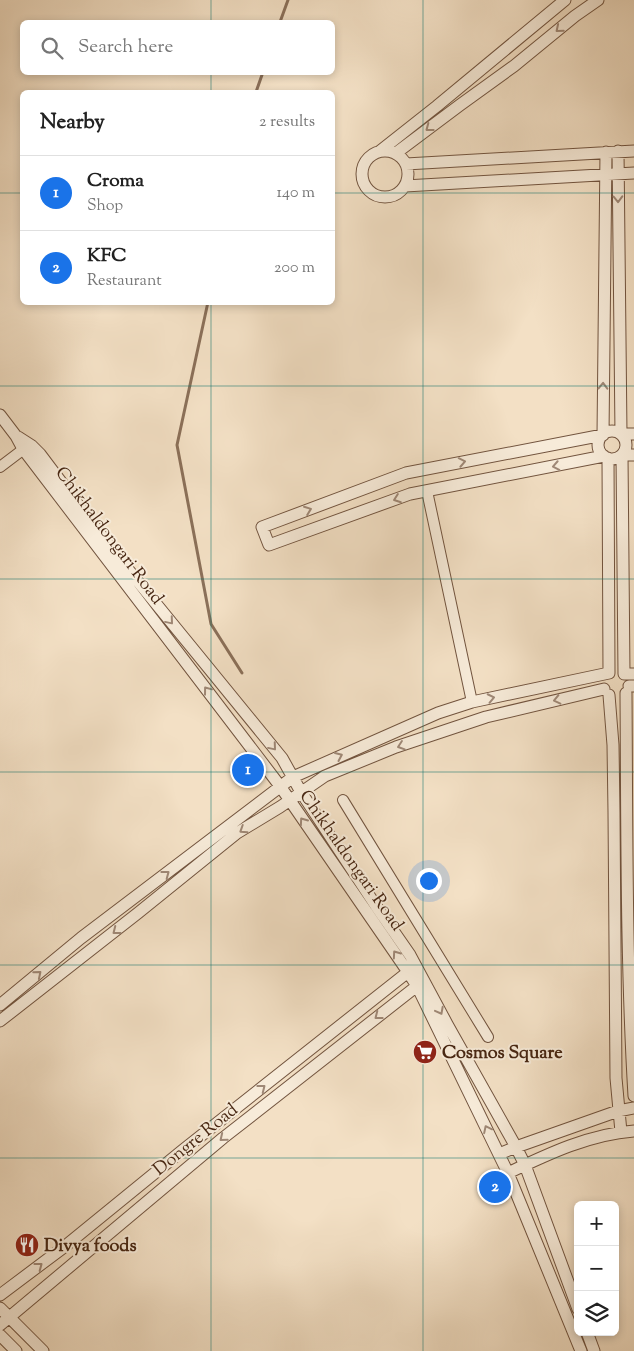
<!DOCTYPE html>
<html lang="en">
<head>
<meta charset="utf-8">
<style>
  :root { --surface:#fff; --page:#f2f2f2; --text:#222; --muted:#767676; --line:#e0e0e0; --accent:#1a73e8 }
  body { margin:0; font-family:"Sorts Mill Goudy",serif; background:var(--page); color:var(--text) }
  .controls { position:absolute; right:15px; bottom:15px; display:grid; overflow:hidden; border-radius:8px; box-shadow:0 2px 8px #0003 }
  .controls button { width:45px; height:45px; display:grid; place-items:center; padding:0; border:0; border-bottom:1px solid var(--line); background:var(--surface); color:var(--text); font:25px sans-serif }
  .you { position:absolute; left:428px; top:880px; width:18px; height:18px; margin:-12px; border:4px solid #fff; border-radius:50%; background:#1a73e8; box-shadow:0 0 0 8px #1a73e833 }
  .badge { display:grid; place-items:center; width:32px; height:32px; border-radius:50%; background:var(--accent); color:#fff; font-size:16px; font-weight:700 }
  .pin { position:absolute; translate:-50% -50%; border:2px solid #fff; box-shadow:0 1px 5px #0006 }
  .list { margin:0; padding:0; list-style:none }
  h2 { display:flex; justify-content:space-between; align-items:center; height:65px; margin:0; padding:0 20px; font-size:21px }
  h2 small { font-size:16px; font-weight:400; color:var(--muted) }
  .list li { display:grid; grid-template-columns:32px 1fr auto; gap:15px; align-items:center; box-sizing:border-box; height:75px; padding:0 20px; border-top:1px solid var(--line) }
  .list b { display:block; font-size:19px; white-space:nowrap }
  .list p { margin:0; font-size:16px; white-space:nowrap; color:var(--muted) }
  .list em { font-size:16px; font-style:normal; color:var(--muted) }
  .icon { flex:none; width:28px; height:28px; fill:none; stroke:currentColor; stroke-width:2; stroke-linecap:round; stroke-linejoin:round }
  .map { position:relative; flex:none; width:634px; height:1351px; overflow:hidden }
  .search { position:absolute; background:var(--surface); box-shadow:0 2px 8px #0003; left:20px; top:20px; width:315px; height:55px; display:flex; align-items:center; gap:12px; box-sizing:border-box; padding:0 18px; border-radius:8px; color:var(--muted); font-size:19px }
  .panel { position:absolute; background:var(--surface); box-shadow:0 2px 8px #0003; left:20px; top:90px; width:315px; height:215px; border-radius:8px }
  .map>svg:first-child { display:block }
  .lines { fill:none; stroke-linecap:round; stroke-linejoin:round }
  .stream { stroke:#8b7059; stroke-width:3 }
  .minor-casing { stroke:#72543f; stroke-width:12 }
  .tertiary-casing { stroke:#72543f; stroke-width:13 }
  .minor { stroke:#f7ebd9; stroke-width:10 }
  .tertiary { stroke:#f7ebd9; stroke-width:11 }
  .oneway { stroke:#9f8876 }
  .grid { fill:none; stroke:#0f766e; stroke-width:1; stroke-opacity:0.55 }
  .labels { text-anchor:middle; stroke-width:4; stroke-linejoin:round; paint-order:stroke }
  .street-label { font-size:18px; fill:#472612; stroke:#f7ebd9 }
  .poi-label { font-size:18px; font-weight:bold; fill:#472612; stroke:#f7ebd9; text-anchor:start }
</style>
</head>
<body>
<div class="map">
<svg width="634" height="1351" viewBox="0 0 634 1351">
  <rect width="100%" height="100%" fill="#f3e0c5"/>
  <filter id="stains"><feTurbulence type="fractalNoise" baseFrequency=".004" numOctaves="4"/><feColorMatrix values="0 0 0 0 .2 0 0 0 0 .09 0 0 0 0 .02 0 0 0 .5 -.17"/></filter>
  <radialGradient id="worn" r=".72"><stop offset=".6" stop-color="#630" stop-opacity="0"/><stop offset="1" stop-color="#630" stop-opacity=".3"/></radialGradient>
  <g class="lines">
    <path class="stream" d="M280 22 288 0
      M256 92 263 72
      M208 302 177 445 211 624 242 673"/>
    <g class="minor-casing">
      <path id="minor" d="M0 467 29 445
        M427 491 472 702
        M343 800 488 1037"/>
    </g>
    <g class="tertiary-casing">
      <path id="tertiary" d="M362 174a23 23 0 1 1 46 0a23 23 0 1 1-46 0Z
        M380 151 437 106 565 0
        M618 151 621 434H634
        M396 153 460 105 514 66 575 16 598 0
        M406 164 634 151
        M405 186 634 173
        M0 415 16 436 23 449 280 786 408 972 417 986 508 1173 581 1351
        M598 445a14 14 0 1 1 28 0a14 14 0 1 1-28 0Z
        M18 437 32 446 40 454 113 551 282 758 301 792 376 906 410 955 447 1024 516 1147 525 1165 578 1309
        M634 455H622L624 674H634
        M604 456 410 494 269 545 262 527 406 473 603 435 606 152
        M629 686H634
        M626 693C627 827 626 962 634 1096
        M609 695 613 745 614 812 616 1078 621 1132
        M0 1005 81 938 293 777 438 713 472 702 609 673 608 458
        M0 1021 138 913 237 833 280 807 325 776 396 747 486 717 604 689
        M499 1154 516 1147 618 1111 634 1108
        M508 1173C548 1154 590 1134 634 1131
        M0 1295 64 1247 183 1150 408 972
        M0 1308 43 1351
        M0 1325 223 1138 417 986
        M587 1332 594 1351
        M0 1335 16 1351"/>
    </g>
    <use href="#minor" class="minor"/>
    <use href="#tertiary" class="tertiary"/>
  </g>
  <defs><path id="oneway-chevron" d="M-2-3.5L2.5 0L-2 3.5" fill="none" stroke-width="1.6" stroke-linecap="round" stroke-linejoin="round" transform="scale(1.25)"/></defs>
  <g class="oneway">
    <use href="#oneway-chevron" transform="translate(559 29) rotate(140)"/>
    <use href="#oneway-chevron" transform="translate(429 128) rotate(143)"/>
    <use href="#oneway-chevron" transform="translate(618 199) rotate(89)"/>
    <use href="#oneway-chevron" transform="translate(603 386) rotate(-89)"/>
    <use href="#oneway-chevron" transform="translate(462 462) rotate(-11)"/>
    <use href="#oneway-chevron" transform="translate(556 466) rotate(169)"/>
    <use href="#oneway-chevron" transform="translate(397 499) rotate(160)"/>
    <use href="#oneway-chevron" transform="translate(308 510) rotate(-21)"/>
    <use href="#oneway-chevron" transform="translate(170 621) rotate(50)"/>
    <use href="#oneway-chevron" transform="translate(207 690) rotate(-127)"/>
    <use href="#oneway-chevron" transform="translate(491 698) rotate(-12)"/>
    <use href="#oneway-chevron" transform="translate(557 700) rotate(167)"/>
    <use href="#oneway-chevron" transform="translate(401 746) rotate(161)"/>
    <use href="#oneway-chevron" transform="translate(273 747) rotate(50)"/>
    <use href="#oneway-chevron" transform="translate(339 756) rotate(-24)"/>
    <use href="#oneway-chevron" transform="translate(303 821) rotate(-125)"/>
    <use href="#oneway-chevron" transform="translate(243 830) rotate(147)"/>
    <use href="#oneway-chevron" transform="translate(166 874) rotate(-37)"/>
    <use href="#oneway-chevron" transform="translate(116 931) rotate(142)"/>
    <use href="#oneway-chevron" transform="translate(396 954) rotate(-125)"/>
    <use href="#oneway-chevron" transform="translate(38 974) rotate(-40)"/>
    <use href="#oneway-chevron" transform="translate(440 1011) rotate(62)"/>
    <use href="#oneway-chevron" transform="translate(378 1016) rotate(142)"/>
    <use href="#oneway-chevron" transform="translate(262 1088) rotate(-38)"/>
    <use href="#oneway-chevron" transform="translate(487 1129) rotate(-116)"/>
    <use href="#oneway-chevron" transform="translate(223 1138) rotate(141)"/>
    <use href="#oneway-chevron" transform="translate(39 1266) rotate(-37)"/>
  </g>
  <path class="grid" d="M211 0V22M423 0V1351M211 72V92M0 193H22M332 193H634M211 302V1351M0 386H634M0 579H634M0 772H634M0 965H634M0 1158H634"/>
  <defs>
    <g id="supermarket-disc" transform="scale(1.25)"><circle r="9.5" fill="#8f2418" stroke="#f7ebd9"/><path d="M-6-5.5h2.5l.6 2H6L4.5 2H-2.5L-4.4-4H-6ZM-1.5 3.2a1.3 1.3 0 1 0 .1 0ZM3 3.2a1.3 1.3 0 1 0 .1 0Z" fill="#fff"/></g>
    <g id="restaurant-disc" transform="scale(1.25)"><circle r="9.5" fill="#8f2418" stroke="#f7ebd9"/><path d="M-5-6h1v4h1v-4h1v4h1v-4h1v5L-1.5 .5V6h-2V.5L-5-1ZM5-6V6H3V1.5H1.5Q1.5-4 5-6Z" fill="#fff"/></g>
  </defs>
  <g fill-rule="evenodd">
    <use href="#supermarket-disc" x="425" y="1052"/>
    <use href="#restaurant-disc" x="27" y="1245"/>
  </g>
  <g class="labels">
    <g class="street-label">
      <text transform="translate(110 535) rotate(53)" y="6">Chikhaldongari Road</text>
      <text transform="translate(352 860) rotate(55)" y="6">Chikhaldongari Road</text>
      <text transform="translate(195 1139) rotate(-39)" y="6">Dongre Road</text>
    </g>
    <g class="poi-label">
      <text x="442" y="1058">Cosmos Square</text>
      <text x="44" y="1251">Divya foods</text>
    </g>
  </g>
  <rect width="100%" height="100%" filter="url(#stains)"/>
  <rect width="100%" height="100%" fill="url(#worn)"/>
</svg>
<div class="controls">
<button>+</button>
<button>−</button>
<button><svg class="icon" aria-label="layers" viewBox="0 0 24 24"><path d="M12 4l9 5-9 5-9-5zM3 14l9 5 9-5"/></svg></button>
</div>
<div class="you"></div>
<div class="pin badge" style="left:248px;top:770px">1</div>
<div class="pin badge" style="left:495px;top:1187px">2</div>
<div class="search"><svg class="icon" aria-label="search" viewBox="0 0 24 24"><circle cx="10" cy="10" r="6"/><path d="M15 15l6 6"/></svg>Search here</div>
<section class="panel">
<h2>Nearby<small>2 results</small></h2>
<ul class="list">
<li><span class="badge">1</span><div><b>Croma</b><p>Shop</p></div><em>140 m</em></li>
<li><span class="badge">2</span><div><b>KFC</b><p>Restaurant</p></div><em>200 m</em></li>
</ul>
</section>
</div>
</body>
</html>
